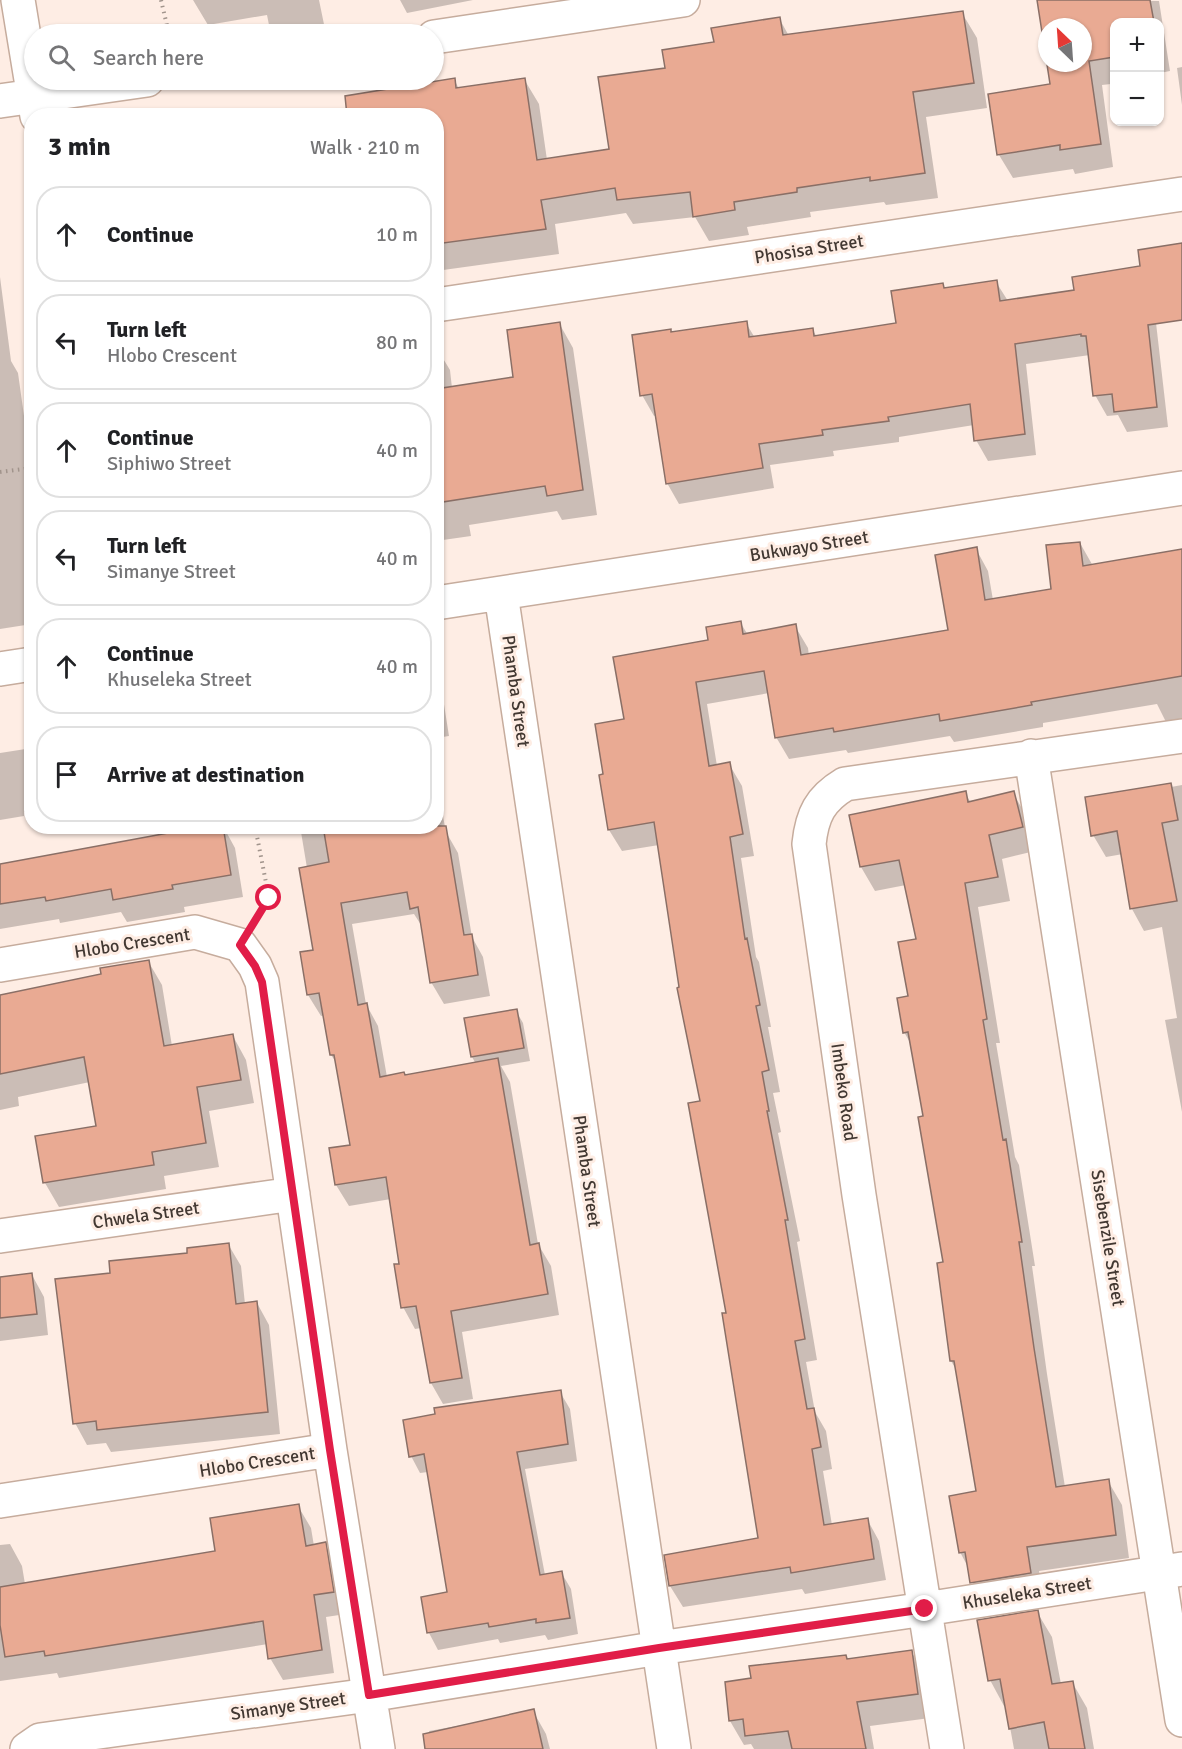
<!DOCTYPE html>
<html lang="en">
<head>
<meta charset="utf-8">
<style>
  :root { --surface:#fff; --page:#f2f2f2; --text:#202124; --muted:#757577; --line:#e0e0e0 }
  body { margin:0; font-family:Signika,sans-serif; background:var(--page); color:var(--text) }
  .controls { position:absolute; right:18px; top:18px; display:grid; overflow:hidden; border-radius:12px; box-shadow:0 2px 4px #0004 }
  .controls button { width:54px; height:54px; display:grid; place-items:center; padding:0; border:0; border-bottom:2px solid var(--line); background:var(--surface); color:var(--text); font:30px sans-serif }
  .compass { position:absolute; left:1038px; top:18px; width:54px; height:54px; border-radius:50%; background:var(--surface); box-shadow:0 2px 4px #0004; rotate:335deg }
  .stop { position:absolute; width:18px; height:18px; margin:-14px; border:4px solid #e11d48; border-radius:50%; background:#fff }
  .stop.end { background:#e11d48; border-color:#fff; box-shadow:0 2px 6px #0008 }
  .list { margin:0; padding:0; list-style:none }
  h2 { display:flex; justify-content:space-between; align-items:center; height:78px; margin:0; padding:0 24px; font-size:26px }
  h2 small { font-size:20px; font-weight:400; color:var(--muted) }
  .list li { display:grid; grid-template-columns:39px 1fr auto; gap:18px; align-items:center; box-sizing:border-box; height:96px; margin:0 12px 12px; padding:0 12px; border:2px solid var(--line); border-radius:24px }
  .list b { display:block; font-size:22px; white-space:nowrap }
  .list p { margin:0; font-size:20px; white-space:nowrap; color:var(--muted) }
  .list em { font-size:20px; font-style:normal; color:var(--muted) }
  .icon { flex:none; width:33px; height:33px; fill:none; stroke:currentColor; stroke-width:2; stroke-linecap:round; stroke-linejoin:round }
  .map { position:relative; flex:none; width:1182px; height:1749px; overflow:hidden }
  .search { position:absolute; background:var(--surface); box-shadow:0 2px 4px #0004; left:24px; top:24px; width:420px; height:66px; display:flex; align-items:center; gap:15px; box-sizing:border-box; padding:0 21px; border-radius:33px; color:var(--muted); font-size:22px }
  .panel { position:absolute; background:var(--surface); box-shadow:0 2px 4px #0004; left:24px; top:108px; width:420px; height:726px; border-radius:24px }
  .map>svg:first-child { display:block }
  .shadow { fill:#0003 }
  .building { fill:#e9aa93; stroke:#8a6f66; stroke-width:1.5; fill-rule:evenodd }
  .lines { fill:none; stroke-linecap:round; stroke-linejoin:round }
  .minor-casing { stroke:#c6ac9d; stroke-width:36 }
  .path { stroke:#a1948c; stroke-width:4; stroke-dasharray:1.5 4.5; stroke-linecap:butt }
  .minor { stroke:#fff; stroke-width:33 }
  .route { stroke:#e11d48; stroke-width:8 }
  .labels { text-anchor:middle; stroke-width:6; stroke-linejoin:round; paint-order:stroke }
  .street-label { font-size:18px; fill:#423832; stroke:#feede4 }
</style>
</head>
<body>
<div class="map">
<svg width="1182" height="1749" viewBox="0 0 1182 1749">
  <rect width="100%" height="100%" fill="#feede4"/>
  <path class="shadow" d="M193 0H319L326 34H274L269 25 267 15 208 25Z
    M400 0H473L407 13Z
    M1039 0 1159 1 1170 71 1160 73V22H1114V80L1111 81V84L1102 85 1113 167 1075 174 1073 169 1013 178 999 155 1051 86 1048 63H1083V27H1047V57Z
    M962 13 977 38 987 108 926 117 938 198 886 205 884 202 810 212 811 217 747 227 749 235 709 241 695 217 633 224 626 213 555 224 559 254 436 271V116L454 79 459 89 524 79 539 104 547 160 611 151 667 69 715 43 779 18 789 36Z
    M1182 67V105L1177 68Z
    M0 277 11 361 18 373 32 473V624L0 629Z
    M996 282 1008 301 1152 288 1168 427 1127 432 1118 415 1107 416 1095 395 1090 355 1026 364 1036 455 988 461 976 440 974 425 899 437V442L833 451 834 456 770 465 774 488 679 504 667 483 657 415 654 416 642 395 670 330 672 333 746 323 755 338 812 329 817 337 897 324 942 285 945 289Z
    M559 323 573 348 597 515 562 520 557 511 469 525 471 536 436 541V347L450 370 452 388 515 379Z
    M1080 543 1093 566 1182 551V728L1170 730 1157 704 1043 723V727L954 742 950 736 848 753 846 750 789 759 776 737 769 693 707 704 717 766 729 764 742 786 754 856 741 858 756 957 759 962 771 1027H768L780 1092 773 1093 781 1132 778 1133 800 1241 797 1242 817 1360 806 1362 815 1412 826 1431 832 1469 823 1471 832 1525 867 1519 879 1541 886 1580 805 1594 802 1589 683 1607 670 1586 760 1539 727 1314 701 1102 681 988 659 845 622 851 609 830 601 776 605 775 625 720 710 641 740 622 748 635 795 626 808 648 809 656 950 631 976 549 988 571 993 600 1053 591Z
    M436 687 443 698 449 736 436 738Z
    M32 748V810L24 812V816L0 820V753Z
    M1182 785V1112L1165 1020 1177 1018 1162 927 1144 931 1132 909 1123 854 1106 857 1093 835 1171 787Z
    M965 793 971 803 1013 793 1027 817 1035 851 1002 859 1010 901 978 907 1000 1043H996L1015 1157 1019 1165 1035 1266H1032L1047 1374 1065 1487 1108 1481 1122 1505 1129 1558 1039 1571 1044 1597 986 1606 972 1582 969 1569 960 1552 978 1493 957 1371 951 1361 945 1263 924 1117 912 1046 904 1032 917 940 906 885 875 891 861 867Z
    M436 801 442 811 446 832 458 853 472 937 483 957 490 996 444 1004 431 982 423 928 414 914 352 924 366 1004 378 1026 387 1077 405 1076 476 1064 472 1057 466 1019 516 1011 523 1023 530 1061 501 1066 510 1082 538 1244 551 1266 559 1315 462 1332 473 1399 443 1404 431 1383 421 1328 415 1329 403 1307 401 1265 391 1199 349 1206 336 1185 351 1146 338 1065 331 1055 325 1015 321 1016 308 995 314 951 307 868 300 826H436Z
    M223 826 235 848 243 897 184 907 185 912 127 922 121 912 60 923 59 919 0 929V865Z
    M148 961 162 985 172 1046 233 1036 246 1060 254 1103 209 1111 219 1167 164 1176 166 1189 59 1207 45 1183 37 1137 98 1127 90 1082 18 1097 19 1106 0 1110V1009Z
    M228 1244 241 1266 245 1304 257 1303 269 1325 280 1434 111 1452 106 1443 87 1445 75 1423 112 1274Z
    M32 1275 44 1297 48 1335 0 1341V1278Z
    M560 1392 570 1409 577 1461 525 1469 545 1575 561 1572 571 1589 578 1634 548 1640 545 1635 500 1643 498 1639 438 1650 429 1633 423 1598 449 1594 428 1472 420 1473 411 1456Z
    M298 1506 311 1528 314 1546 325 1544 338 1566 346 1614 326 1617 334 1673 283 1680 270 1658 268 1644 59 1678 57 1673 0 1681V1545L10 1544 22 1566 25 1584 217 1553Z
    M1037 1612 1052 1637 1061 1684 1072 1682 1087 1708 1094 1749H1014L1006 1705 1004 1706 990 1680Z
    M911 1651 925 1675 930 1718 870 1726 874 1749H754L751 1744 744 1745 730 1721 847 1660Z
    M533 1711 546 1734 550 1749H433L429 1731 468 1724 469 1725Z"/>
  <path class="building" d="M1037 0H1150L1154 22H1114V57L1089 61 1101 144 1060 150V145L997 155 988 94 1050 84ZM1047 27H1083V63H1047Z
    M963 11 974 83 913 92 925 173 870 181V177L797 188V192L734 202 735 210 693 217 690 192 617 200 615 188 541 200 546 229 436 244V116H347L345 96 455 78 456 88 525 78 537 160 609 149 598 77 665 68 662 50 714 42 711 28 780 17 783 35Z
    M1182 243V320L1148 325 1157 407 1114 412 1112 394 1093 396 1086 336H1081V334L1015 344 1025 434 974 441 970 404 888 417 889 421 822 430 823 435 759 444 763 468 666 484 652 394 640 396 632 335 671 329V332L747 321 749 337 813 328 814 336 896 323 891 291 943 283 944 288 997 280 1000 301 1074 290 1072 277 1140 266 1138 250Z
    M560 322 583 490 547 496 545 486 436 503V389L513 377 507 330Z
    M1080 542 1083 566 1182 549V676L1031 702 1032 705 940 721 939 714 834 732 833 728 775 738 764 671 696 682 709 766 730 762 743 834 730 837 745 939 747 938 760 1005 756 1006 769 1070 762 1072 769 1111H767L788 1220H785L805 1339 795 1341 807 1409 814 1408 821 1447 812 1449 824 1525 868 1518 874 1559 791 1573 790 1567 669 1586 664 1555 758 1538 722 1313H726L688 1103 700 1101 677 988 679 987 654 822 608 830 599 775 603 774 595 724 624 719 613 657 708 640 706 627 741 621 743 634 796 624 801 655 948 630 935 555 977 547 985 600 1051 589 1046 545Z
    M1171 783 1178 820 1162 823 1177 901 1130 909 1117 831 1091 836 1085 797Z
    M966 791 968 802 1014 791 1023 827 989 835 998 877 965 883 987 1019 983 1020 1003 1140 1006 1139 1022 1242H1019L1034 1348 1056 1487 1109 1479 1116 1535 1027 1547 1031 1573 970 1583 965 1552 959 1553 949 1496 976 1491 954 1361H950L937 1263 943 1262 918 1117 923 1116 908 1032 903 1033 897 998 908 996 898 942 916 939 899 860 860 867 849 815Z
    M206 826H223L231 875 172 885 173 889 113 900 111 889 46 901 45 897 0 904V864Z
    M323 826H446L464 935 472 934 478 975 430 983 418 907 410 909 407 892 341 903 358 1005 367 1003 380 1077 404 1072 405 1075 498 1058 530 1245 539 1243 548 1294 451 1311 462 1378 430 1383 416 1306 401 1308 394 1264H399L386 1177 335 1185 329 1148 350 1145 334 1055H330L319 993 307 995 300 952 313 950 299 868 329 862Z
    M149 960 164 1046 233 1034 241 1080 197 1087 206 1143 152 1152 154 1165 43 1183 35 1136 96 1126 84 1057 0 1074V995L101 974 100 968Z
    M517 1009 524 1048 471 1057 464 1018Z
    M229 1243 236 1304 257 1301 268 1412 97 1430 96 1421 73 1424 55 1279 110 1273 109 1261 187 1253V1248Z
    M32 1273 37 1314 0 1318V1277Z
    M561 1390 568 1444 517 1452 540 1575 562 1571 570 1618 536 1623V1619L489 1627 488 1623 427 1633 421 1597 447 1592 424 1454 409 1457 403 1420 435 1414 434 1408Z
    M299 1504 306 1546 326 1542 334 1592 314 1595 322 1650 268 1659 263 1621 45 1656 44 1651 5 1657 0 1625V1587L215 1551 210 1518Z
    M1038 1610 1052 1684 1073 1681 1085 1749H1049L1044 1722 1009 1729 1000 1679 988 1681 977 1620Z
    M912 1650 918 1694 857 1702 866 1749H792L788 1731 745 1736 743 1719 729 1721 725 1682 751 1678 749 1666 846 1655 847 1659Z
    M534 1709 543 1749H425L423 1734Z"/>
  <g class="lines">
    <g class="minor-casing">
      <path id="minor" d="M18 0 37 116
        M434 37 683 0
        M0 101 147 80
        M436 305 1182 194
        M501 594 674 1749
        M436 603 1182 488
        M0 669 32 664
        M1031 756 1182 1720
        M0 965 195 932 240 945 255 966 262 982 330 1450 378 1749
        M0 1236 293 1194
        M0 1501 330 1450
        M27 1749 40 1740 369 1695 659 1648 925 1609 1182 1569
        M947 1749 859 1195 809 844C812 815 820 799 845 784L1182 736"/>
    </g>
    <path class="path" d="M161 0 169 34
      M0 472 32 468
      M255 826 269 898 260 913"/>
    <use href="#minor" class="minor"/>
  </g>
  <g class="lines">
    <path class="route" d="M269 898 240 945 255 966 262 982 330 1450 369 1695 659 1648 925 1609"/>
  </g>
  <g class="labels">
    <g class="street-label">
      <text transform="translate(809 249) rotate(-9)" y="6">Phosisa Street</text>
      <text transform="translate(809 546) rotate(-9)" y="6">Bukwayo Street</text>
      <text transform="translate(516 691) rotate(82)" y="6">Phamba Street</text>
      <text transform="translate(132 943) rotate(-9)" y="6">Hlobo Crescent</text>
      <text transform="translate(844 1092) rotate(82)" y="6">Imbeko Road</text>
      <text transform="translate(587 1171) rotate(82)" y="6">Phamba Street</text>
      <text transform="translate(146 1215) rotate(-8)" y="6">Chwela Street</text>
      <text transform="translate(1108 1238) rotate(81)" y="6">Sisebenzile Street</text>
      <text transform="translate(257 1462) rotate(-9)" y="6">Hlobo Crescent</text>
      <text transform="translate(1027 1593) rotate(-9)" y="6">Khuseleka Street</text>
      <text transform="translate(288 1706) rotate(-8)" y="6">Simanye Street</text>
    </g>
  </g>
</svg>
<div class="controls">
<button>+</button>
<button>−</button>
</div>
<svg class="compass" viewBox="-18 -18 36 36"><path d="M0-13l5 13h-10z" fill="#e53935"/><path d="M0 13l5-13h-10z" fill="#757577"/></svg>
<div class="stop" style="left:269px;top:898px"></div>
<div class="stop end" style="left:925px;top:1609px"></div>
<div class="search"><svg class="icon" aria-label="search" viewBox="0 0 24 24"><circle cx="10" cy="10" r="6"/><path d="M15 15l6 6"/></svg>Search here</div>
<section class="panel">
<h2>3 min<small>Walk · 210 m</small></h2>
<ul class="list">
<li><svg class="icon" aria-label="ahead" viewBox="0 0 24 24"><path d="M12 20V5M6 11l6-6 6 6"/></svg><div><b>Continue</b></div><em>10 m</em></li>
<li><svg class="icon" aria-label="left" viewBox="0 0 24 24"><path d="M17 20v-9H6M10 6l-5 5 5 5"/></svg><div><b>Turn left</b><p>Hlobo Crescent</p></div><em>80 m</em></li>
<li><svg class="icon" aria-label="ahead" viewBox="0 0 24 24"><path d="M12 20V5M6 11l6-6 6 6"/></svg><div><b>Continue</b><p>Siphiwo Street</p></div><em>40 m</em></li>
<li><svg class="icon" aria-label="left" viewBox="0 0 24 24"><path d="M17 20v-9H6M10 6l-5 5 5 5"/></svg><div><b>Turn left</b><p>Simanye Street</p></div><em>40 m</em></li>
<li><svg class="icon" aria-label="ahead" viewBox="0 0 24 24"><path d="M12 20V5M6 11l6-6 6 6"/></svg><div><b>Continue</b><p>Khuseleka Street</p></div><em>40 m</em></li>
<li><svg class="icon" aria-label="arrive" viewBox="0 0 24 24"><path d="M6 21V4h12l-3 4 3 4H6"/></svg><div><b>Arrive at destination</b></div></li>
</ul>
</section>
</div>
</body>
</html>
